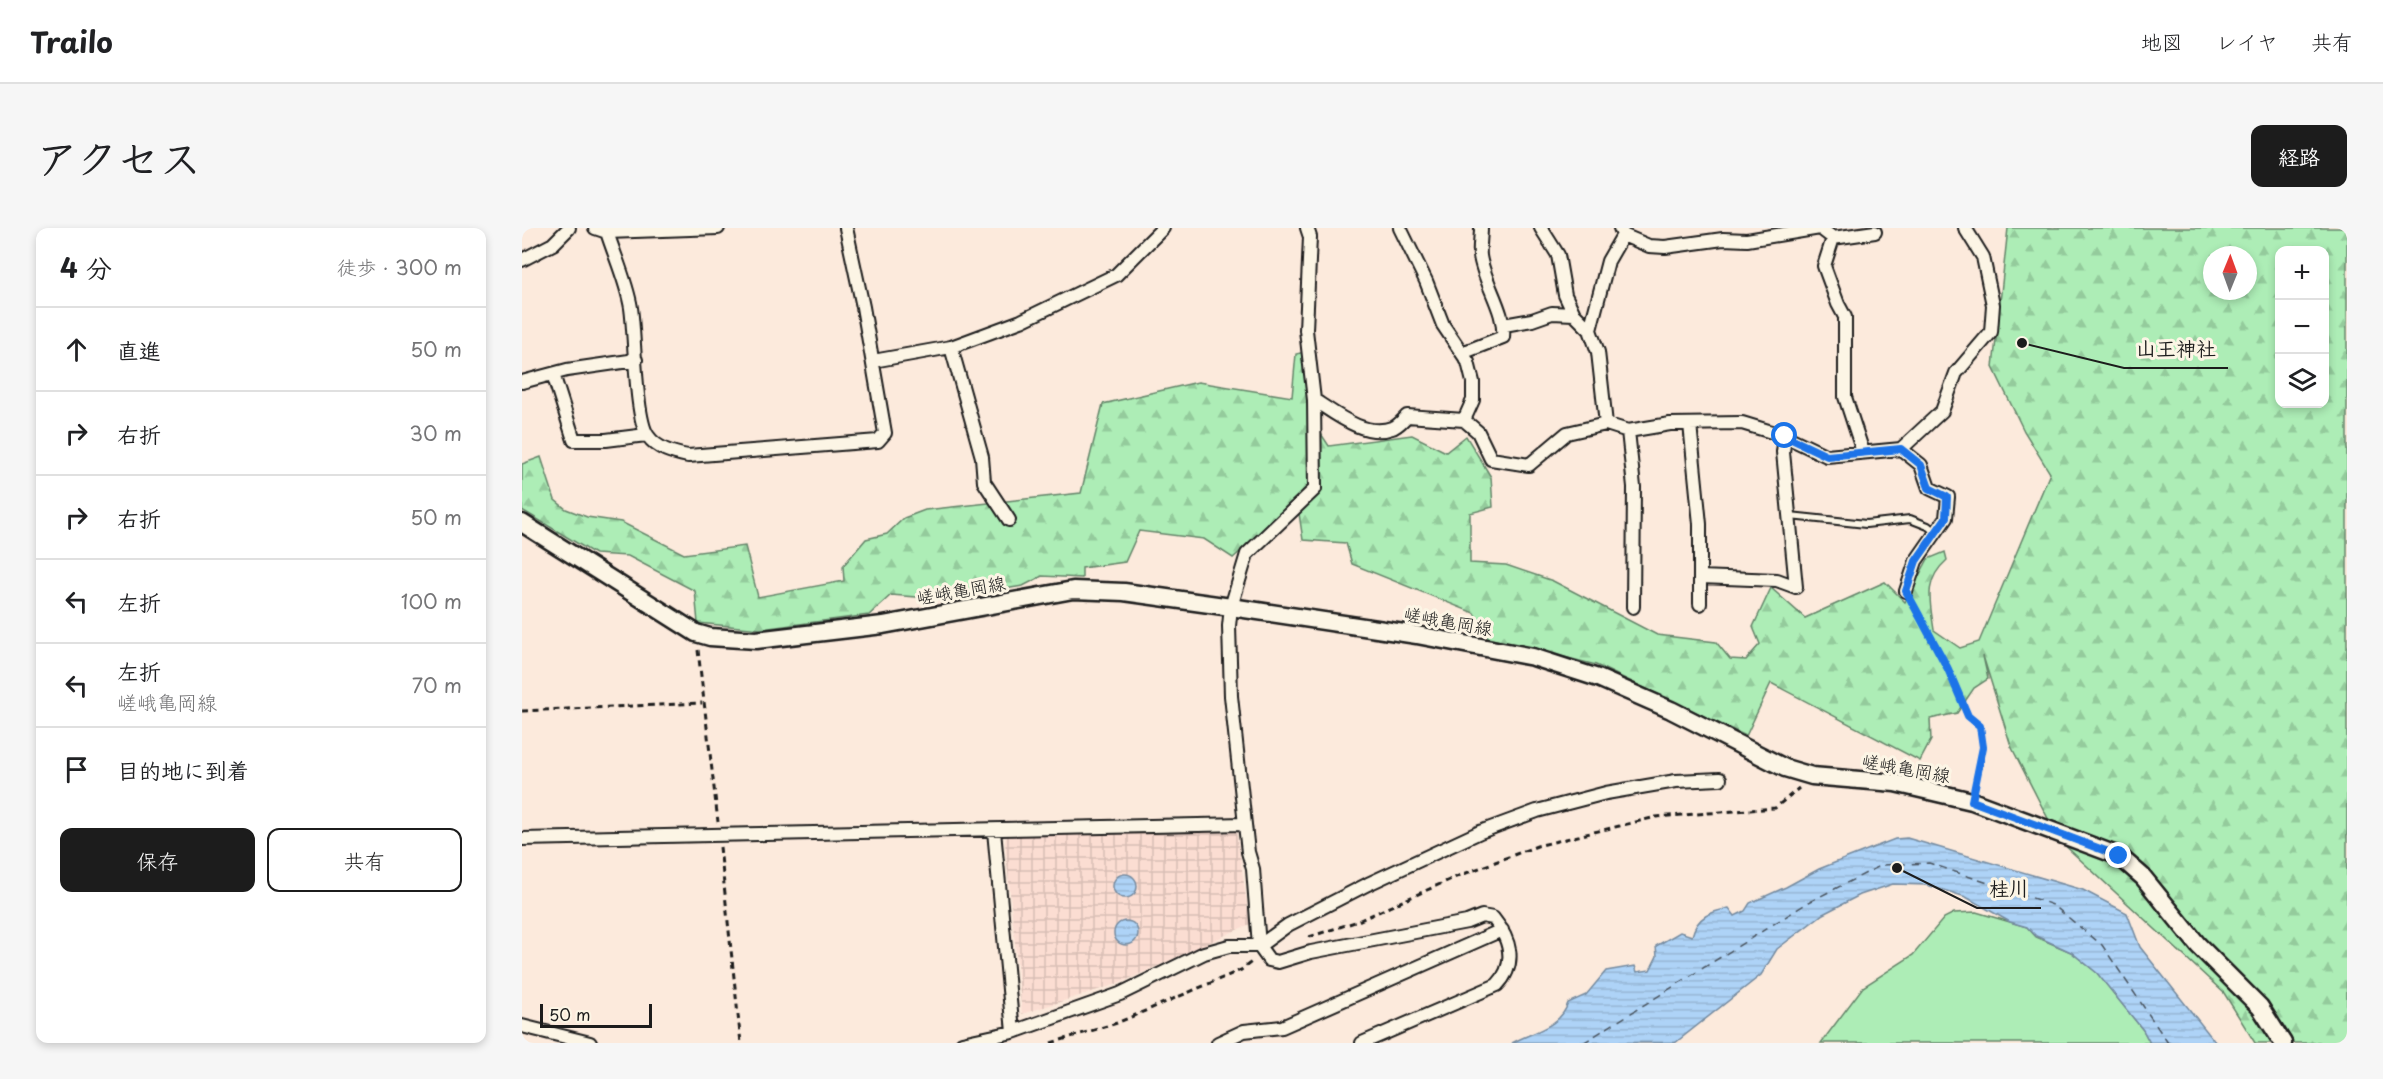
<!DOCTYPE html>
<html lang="ja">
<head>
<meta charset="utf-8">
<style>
  :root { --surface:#fff; --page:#f6f6f6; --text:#202124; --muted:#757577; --line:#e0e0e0; --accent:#1c1c1c }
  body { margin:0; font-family:"Playpen Sans","Klee One",sans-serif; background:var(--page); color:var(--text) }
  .controls { position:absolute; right:18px; top:18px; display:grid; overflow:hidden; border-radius:12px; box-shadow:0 3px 9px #0003 }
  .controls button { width:54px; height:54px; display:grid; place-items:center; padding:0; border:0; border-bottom:2px solid var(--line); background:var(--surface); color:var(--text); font:30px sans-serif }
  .compass { position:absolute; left:1681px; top:18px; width:54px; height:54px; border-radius:50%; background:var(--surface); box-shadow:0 3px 9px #0003; rotate:1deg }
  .scale { position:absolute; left:18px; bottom:15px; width:112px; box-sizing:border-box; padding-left:6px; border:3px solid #1c1c1c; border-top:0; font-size:16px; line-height:21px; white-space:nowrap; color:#1c1c1c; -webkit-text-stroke:4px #fcf5e5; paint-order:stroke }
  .stop { position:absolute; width:18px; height:18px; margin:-14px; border:4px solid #1a73e8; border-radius:50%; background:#fff }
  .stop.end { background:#1a73e8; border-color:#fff; box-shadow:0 2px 6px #0008 }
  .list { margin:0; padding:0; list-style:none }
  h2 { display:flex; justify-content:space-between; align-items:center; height:78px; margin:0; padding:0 24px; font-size:26px }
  h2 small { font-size:20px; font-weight:400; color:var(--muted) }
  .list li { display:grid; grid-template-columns:39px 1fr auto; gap:18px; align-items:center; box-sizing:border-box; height:84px; padding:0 24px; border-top:2px solid var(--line) }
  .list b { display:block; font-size:22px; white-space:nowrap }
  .list p { margin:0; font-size:20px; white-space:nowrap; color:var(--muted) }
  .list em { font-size:20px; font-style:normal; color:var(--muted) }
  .actions { display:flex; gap:12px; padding:18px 24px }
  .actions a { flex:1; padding:14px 0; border:2px solid var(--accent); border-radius:12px; text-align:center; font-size:21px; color:var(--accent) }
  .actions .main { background:var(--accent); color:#fff }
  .icon { flex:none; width:33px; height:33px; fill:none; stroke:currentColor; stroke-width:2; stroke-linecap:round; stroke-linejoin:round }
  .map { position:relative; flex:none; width:1825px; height:815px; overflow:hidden; border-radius:12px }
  header { display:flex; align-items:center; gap:36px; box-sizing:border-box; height:84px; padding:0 30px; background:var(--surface); border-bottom:2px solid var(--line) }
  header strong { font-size:28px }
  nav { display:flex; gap:33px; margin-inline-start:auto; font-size:21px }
  .intro { display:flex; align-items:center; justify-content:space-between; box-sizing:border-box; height:144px; padding:0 36px }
  h1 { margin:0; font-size:42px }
  .button { padding:15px 27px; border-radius:12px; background:var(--accent); color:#fff; font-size:21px; font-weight:700 }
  main { display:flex; gap:36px; padding:0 36px }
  aside { flex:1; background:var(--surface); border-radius:12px; box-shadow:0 3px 9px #0003 }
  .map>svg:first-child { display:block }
  .industrial { fill:url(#industrial-grid) }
  .grass { fill:#adedb6; stroke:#648469; stroke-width:1.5 }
  .forest { fill:url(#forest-firs); stroke:#648469; stroke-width:1.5; fill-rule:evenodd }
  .water { fill:url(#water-rules); stroke:#748a9f; stroke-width:1.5 }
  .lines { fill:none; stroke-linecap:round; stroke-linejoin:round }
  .ferry { stroke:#48535e; stroke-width:1.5; stroke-dasharray:8 6; stroke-linecap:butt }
  .lane-casing { stroke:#1c1c1c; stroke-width:10 }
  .street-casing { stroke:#1c1c1c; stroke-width:16 }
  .secondary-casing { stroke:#1c1c1c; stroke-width:21 }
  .path { stroke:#1c1c1c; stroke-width:3; stroke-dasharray:6 4.5; stroke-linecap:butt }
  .lane { stroke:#fcf5e5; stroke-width:6 }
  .street { stroke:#fcf5e5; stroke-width:12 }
  .secondary { stroke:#fcf5e5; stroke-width:16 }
  .route { stroke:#1a73e8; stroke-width:8 }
  .labels { text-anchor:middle; stroke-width:6; stroke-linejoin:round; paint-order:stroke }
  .street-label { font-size:18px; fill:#1c1c1c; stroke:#fcf5e5 }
  .leader { fill:none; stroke:#1c1c1c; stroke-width:2 }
  .callout-dot { fill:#1c1c1c; stroke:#fcf5e5; stroke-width:2 }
  .callout-label { font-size:20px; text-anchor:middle; font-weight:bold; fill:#1c1c1c; stroke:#fcf5e5; stroke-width:6; stroke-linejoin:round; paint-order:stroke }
</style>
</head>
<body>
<header>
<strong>Trailo</strong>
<nav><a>地図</a><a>レイヤ</a><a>共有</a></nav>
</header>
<div class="intro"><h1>アクセス</h1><a class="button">経路</a></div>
<main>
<aside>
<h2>4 分<small>徒歩 · 300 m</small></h2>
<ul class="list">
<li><svg class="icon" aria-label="ahead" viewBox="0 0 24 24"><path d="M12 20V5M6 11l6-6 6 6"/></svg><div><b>直進</b></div><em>50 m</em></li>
<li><svg class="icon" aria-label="right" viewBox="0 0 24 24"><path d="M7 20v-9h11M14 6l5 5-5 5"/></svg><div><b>右折</b></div><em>30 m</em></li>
<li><svg class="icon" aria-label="right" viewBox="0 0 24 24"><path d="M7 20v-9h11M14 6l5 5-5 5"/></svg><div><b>右折</b></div><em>50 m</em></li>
<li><svg class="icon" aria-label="left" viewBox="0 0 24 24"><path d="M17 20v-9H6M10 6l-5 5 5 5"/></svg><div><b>左折</b></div><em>100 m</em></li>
<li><svg class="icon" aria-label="left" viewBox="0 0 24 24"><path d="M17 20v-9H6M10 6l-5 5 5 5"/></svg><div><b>左折</b><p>嵯峨亀岡線</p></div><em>70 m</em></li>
<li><svg class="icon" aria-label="arrive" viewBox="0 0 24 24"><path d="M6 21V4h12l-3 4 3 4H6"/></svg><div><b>目的地に到着</b></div></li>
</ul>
<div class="actions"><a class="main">保存</a><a>共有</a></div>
</aside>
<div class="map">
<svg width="1825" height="815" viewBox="0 0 1825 815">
  <defs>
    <pattern id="industrial-grid" width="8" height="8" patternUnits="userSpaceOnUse" patternTransform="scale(1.5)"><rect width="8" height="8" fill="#fbddd2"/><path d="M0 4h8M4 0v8" fill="none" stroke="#d7bdb4"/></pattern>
    <pattern id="forest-firs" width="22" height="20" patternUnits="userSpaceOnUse" patternTransform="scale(1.5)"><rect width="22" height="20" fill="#adedb6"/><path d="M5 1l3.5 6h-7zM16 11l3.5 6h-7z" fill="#94cb9c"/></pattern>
    <pattern id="water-rules" width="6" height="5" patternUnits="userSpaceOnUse" patternTransform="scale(1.5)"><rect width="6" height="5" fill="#aed3f7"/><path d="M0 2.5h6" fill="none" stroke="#95b5d3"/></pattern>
  </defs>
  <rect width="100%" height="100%" fill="#fceadc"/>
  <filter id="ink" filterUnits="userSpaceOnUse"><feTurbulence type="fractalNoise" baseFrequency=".0167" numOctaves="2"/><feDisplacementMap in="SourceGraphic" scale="12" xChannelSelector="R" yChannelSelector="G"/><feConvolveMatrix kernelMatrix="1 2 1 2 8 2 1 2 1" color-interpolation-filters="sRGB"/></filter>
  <g filter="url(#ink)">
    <path class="industrial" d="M714 602 728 696 598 755 500 786 483 615 485 607Z"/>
    <path class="grass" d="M1454 684 1505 699 1514 709 1549 724 1575 745 1621 802 1628 815H1299L1341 759 1391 727 1422 690 1432 685Z"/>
    <path class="forest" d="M1486 0H1825V815H1733L1702 765 1537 612 1489 518 1461 428 1466 451 1452 460 1435 485 1408 491 1409 512 1398 533 1249 455 1224 508 1074 437 966 410 952 385 830 336 824 315 781 312 775 272 711 330 682 311 617 303 603 334 560 340V350L520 348 501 358 420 371 369 367 347 387 239 401 176 395 173 363 106 328 73 326 0 282V236L19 229 33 272 44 281 65 289 99 294 162 326 223 318 236 369 322 353 321 338 344 311 365 306 382 290 403 282 559 265 581 176 676 154 770 169 774 126 783 124 786 186 807 218 890 207 924 224 944 208 969 249 971 279 948 285V335L984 337 1031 353 1135 407 1194 414 1208 431 1224 432 1238 416 1231 399 1249 360 1283 390 1363 354 1383 374 1406 331 1423 324 1425 332C1401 353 1408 374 1412 402L1438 420 1457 414 1528 245 1502 203 1471 139ZM1758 22H1802V176H1758ZM1690 27H1726V63H1690Z"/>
    <path class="water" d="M1385 610 1561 662 1605 685 1618 719 1694 815H1628L1621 802 1575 745 1549 724 1514 708 1505 699 1488 694 1444 669 1405 657 1371 656 1338 667 1301 686 1255 721 1239 747 1153 815H990C1010 804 1039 799 1046 775L1064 767 1084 743 1113 738 1115 744 1128 742 1135 728 1134 718 1158 704 1170 708C1175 688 1189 684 1207 680L1213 688 1223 683 1228 675 1264 659 1297 641 1373 611Z
      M591 658a12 12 0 1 1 24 0a12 12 0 1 1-24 0Z
      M592 705a12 12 0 1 1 24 0a12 12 0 1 1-24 0Z"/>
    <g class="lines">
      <path class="ferry" d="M1061 815 1287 674 1360 637 1407 635 1531 677 1580 717 1646 815"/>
      <g class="lane-casing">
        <path id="lane" d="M1268 288 1344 296 1388 291 1406 298 1414 305"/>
      </g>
      <g class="street-casing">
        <path id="street" d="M73 0 85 4 196 0
          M785 0 788 9 784 102 792 172C814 186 843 210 870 200 875 199 881 192 885 188L942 192 956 204 969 231 1007 237 1045 205 1084 196 1106 203 1148 196 1220 195 1263 208 1305 228 1379 221 1399 237 1407 260 1426 269 1424 290 1394 333 1384 363
          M878 0 904 53 921 97 946 134 951 154V172L942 192
          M1019 0 1036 27 1043 67 1052 86 1068 102 1076 124 1084 196
          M1098 0 1101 7 1127 18 1143 19 1201 11 1225 12 1298 0 1311 10
          M85 4C93 29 105 55 109 80 113 106 113 191 126 208 135 221 151 225 166 228L356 213 363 205 341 79 324 0
          M0 32 31 16 47 0
          M982 97 1010 92 1030 85 1052 86
          M1068 102 1086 33 1101 7
          M429 119 460 229 462 254 487 292
          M940 125 981 109C984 84 962 55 958 28 957 19 959 9 959 0
          M351 133 429 119 499 93 594 47 641 0
          M31 146 52 212H84L124 207
          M0 154 45 142 114 132
          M792 172 793 261 725 326 709 379 707 398 709 468 726 624 731 641 737 718 747 732 756 734 789 724 945 694 960 688 971 690C988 711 996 735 975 757L840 815
          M1168 196 1178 296V376
          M1106 203 1112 259 1111 379
          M1379 221 1420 183 1434 145 1469 104 1471 77 1461 29 1443 0
          M1341 224 1323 169V89L1316 76 1302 38 1311 10 1353 4
          M1178 349 1255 352 1274 359 1261 224 1263 208
          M472 603 491 804
          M0 611 723 596
          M0 798 68 815
          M440 815 491 804 598 766 682 725 707 718H737L766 697 846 656 958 604 1015 583 1084 565 1154 553 1198 551
          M696 815 722 803 760 799 980 702"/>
      </g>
      <g class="secondary-casing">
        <path id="secondary" d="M0 295 174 405 188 409 234 412 361 397 551 362 602 364 709 379 895 407 1011 429 1076 450 1149 482 1263 540 1290 548 1373 555 1450 573 1597 628 1621 649 1676 717 1738 779 1761 815"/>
      </g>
      <path class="path" d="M1391 375 1426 441 1446 488 1458 498 1461 519 1453 559
        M176 422 196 594
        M0 483 180 475
        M198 619 219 815
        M787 709 836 693 934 649 1015 618 1134 589 1253 580 1277 560
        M529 815 595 795 719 742 732 732"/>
      <use href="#lane" class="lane"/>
      <use href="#street" class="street"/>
      <use href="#secondary" class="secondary"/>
    </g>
  </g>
  <g class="lines" filter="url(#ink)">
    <path class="route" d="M1263 208 1305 228 1379 221 1399 237 1407 260 1425 269 1424 290 1394 333 1384 363 1426 441 1446 488 1458 498 1461 519 1450 573 1597 628"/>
  </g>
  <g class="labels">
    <g class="street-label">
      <text transform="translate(439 363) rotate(-10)" y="6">嵯峨亀岡線</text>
      <text transform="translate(926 394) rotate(10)" y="6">嵯峨亀岡線</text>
      <text transform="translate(1384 541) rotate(10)" y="6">嵯峨亀岡線</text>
    </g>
  </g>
  <path class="leader" d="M1500 115L1602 140H1706M1375 640L1455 680H1519"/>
  <g class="callout-dot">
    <circle cx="1500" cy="115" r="6"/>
    <circle cx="1375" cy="640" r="6"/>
  </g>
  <g class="callout-label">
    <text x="1654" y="128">山王神社</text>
    <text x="1487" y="668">桂川</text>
  </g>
</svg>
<div class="controls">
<button>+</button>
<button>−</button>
<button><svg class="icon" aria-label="layers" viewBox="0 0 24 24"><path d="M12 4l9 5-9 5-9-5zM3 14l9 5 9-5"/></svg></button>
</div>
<svg class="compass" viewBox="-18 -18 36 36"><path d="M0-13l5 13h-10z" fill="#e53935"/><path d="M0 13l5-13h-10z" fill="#757577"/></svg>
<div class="scale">50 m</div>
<div class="stop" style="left:1263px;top:208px"></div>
<div class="stop end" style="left:1597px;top:628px"></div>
</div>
</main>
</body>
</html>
